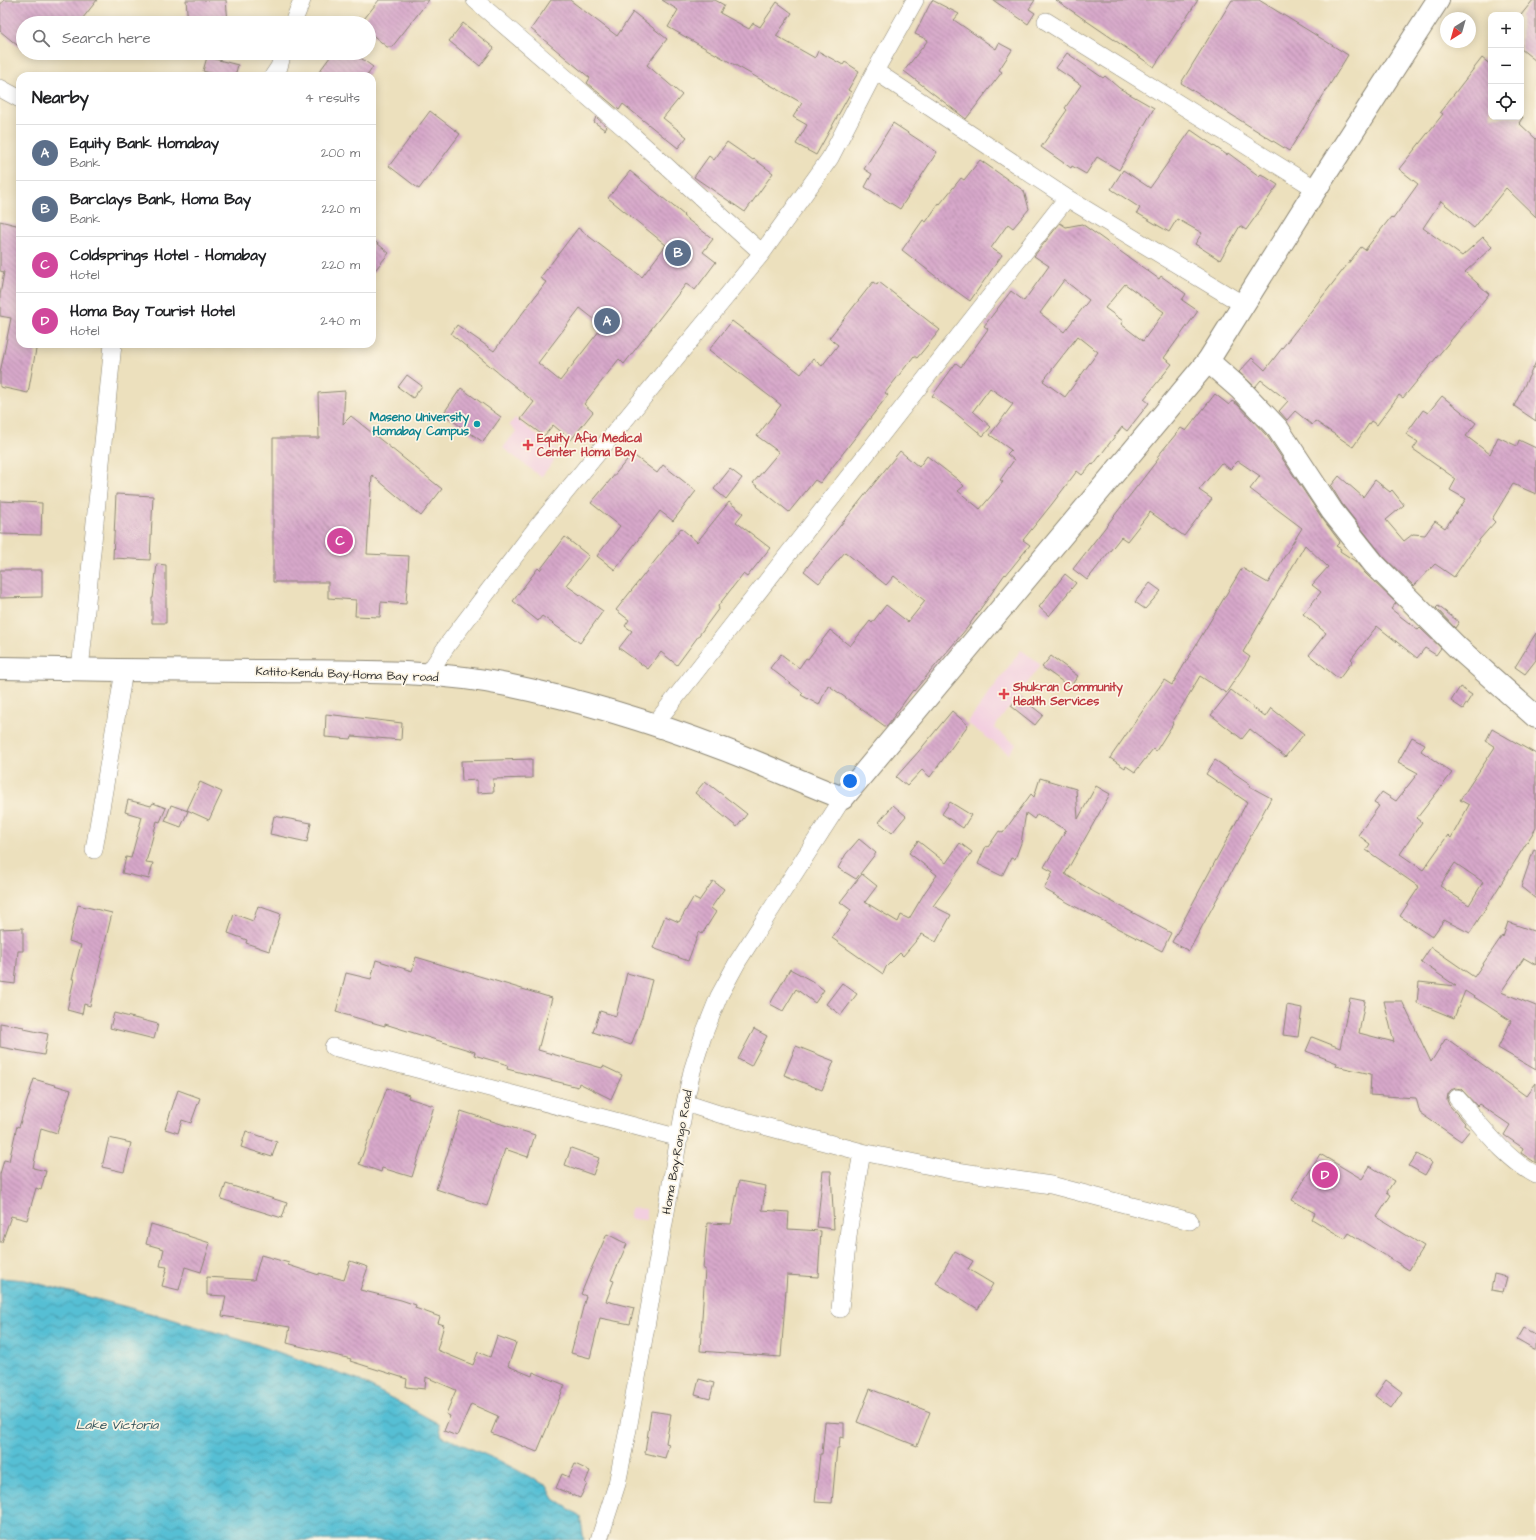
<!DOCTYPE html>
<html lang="en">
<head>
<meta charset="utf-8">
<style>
  :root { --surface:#fff; --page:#f6f6f6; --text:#202124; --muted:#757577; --line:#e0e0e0; --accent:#1a73e8 }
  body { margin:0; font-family:"Architects Daughter",sans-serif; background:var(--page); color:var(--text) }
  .controls { position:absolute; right:12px; top:12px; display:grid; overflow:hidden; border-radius:8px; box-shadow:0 2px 10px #0003 }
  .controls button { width:36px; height:36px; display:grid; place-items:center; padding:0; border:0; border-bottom:1px solid var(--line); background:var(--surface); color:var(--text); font:20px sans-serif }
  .compass { position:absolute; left:1440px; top:12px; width:36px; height:36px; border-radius:50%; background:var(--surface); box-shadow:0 2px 10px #0003; rotate:217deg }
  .you { position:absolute; left:850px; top:781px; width:14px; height:14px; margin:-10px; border:3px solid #fff; border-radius:50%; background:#1a73e8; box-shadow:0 0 0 6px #1a73e833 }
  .badge { display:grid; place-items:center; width:26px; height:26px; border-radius:50%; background:var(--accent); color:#fff; font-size:13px; font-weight:700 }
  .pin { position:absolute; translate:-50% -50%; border:2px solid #fff; box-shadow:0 1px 4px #0006 }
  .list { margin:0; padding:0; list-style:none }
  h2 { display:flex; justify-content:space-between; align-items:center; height:52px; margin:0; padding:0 16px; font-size:17px }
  h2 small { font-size:13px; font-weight:400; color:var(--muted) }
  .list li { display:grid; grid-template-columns:26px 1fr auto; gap:12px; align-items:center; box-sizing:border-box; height:56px; padding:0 16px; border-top:1px solid var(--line) }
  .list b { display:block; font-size:15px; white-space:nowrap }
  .list p { margin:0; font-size:13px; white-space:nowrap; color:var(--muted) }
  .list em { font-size:13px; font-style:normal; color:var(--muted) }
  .icon { flex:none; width:22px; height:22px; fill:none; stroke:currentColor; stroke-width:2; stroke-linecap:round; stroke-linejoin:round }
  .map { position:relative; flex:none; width:1536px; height:1540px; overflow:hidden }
  .search { position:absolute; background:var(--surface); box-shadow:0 2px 10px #0003; left:16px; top:16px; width:360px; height:44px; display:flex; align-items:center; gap:10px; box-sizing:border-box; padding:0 14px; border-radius:22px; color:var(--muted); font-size:15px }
  .panel { position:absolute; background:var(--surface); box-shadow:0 2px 10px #0003; left:16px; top:72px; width:360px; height:276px; border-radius:12px }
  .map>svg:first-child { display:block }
  .built { fill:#f3cfe0 }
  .water { fill:url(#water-waves); stroke:#417580 }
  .building { fill:url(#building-back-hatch); fill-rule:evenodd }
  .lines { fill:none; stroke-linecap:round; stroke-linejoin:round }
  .minor-casing { stroke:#8c8674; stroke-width:18 }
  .tertiary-casing { stroke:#8c8674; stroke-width:24 }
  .trunk-casing { stroke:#8c8674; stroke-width:24 }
  .minor { stroke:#fff; stroke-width:17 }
  .tertiary { stroke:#fff; stroke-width:22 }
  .trunk { stroke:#fff; stroke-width:22 }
  .culture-dot { fill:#0f9aa8; stroke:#fcf5e5; stroke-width:1.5 }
  .health-dot { fill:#e0444e; stroke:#fcf5e5; stroke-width:1.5 }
  .labels { text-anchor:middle; stroke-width:3.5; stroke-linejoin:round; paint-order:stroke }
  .culture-label { font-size:12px; font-weight:bold; fill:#0d838f; stroke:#fcf5e5; text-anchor:end }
  .health-label { font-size:12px; font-weight:bold; fill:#be3a42; stroke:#fcf5e5; text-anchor:start }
  .street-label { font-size:12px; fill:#2b2b2b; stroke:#fcf5e5 }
  .water-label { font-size:13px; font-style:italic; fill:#38575e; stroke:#fcf5e5 }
</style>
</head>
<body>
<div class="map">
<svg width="1536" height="1540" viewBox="0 0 1536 1540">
  <defs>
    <pattern id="water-waves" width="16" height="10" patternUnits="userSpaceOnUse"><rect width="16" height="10" fill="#57bfd4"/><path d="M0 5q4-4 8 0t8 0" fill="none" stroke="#489bac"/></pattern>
    <pattern id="building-back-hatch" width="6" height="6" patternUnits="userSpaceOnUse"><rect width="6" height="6" fill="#d7a8ca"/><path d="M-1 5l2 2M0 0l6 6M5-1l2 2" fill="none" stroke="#af89a4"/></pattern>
  </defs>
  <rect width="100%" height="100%" fill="#fcf5e5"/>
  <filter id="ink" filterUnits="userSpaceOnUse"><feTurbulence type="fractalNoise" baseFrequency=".025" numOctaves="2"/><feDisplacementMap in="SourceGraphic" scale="8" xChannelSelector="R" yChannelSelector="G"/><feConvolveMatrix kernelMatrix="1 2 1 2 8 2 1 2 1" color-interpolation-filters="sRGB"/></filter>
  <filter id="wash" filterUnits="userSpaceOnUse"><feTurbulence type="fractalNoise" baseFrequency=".012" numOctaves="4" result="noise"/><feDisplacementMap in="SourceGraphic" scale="16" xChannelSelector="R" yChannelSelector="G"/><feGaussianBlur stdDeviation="0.9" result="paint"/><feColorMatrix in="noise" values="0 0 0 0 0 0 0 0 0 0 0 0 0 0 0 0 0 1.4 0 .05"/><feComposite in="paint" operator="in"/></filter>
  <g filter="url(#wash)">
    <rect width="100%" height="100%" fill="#ece0bd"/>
    <path class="built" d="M515 418 560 453 541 477 503 448 516 431 509 425Z
      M1021 650 1041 664 994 728 1016 744 1009 754 967 723Z
      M630 1208 646 1209V1220L630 1219Z"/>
    <path class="water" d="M0 1278 25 1280 168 1318 258 1345 360 1381 439 1424 442 1436 500 1461 547 1486 554 1499 580 1516 584 1540H0Z"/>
    <g id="blocks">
      <path class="building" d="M4 0H97L79 23H23V50L0 31V5Z
        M186 0H226L228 22 188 23Z
        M379 0H429L392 47H387L369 32V23H361Z
        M551 0H570L617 36 633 12 667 39 647 65 682 95 663 118 687 137 678 148 623 104 619 110 587 83 590 78 531 29Z
        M662 0H715L724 5 720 13 749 29 753 23 760 27 777 2 792 13 776 36 815 58 818 51 843 65 845 62 859 71 848 90 851 92 816 155 796 144 807 125 793 117 802 103 668 27 678 10Z
        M932 0 959 14 954 20 996 49 999 43 1012 50 999 70 1002 72 966 119 904 71 928 40 915 34Z
        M993 0H1035L1029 9 1035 13 1028 24Z
        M1056 0H1198L1154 67Z
        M1232 0H1259L1348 55 1289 151 1181 83Z
        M1533 0H1536V61L1521 49V15Z
        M463 23 494 48 480 66 449 41Z
        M333 53H354L373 67 367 76H316Z
        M1067 53 1103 78 1105 76 1119 88 1154 108 1119 170 1097 157 1086 174 1072 166 1071 168 1041 147 1067 110 1065 108 1081 85 1056 68Z
        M207 57 238 65 235 76H221L203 71Z
        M1482 58 1491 65V117H1523L1519 123 1536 139V217L1506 188 1474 228 1441 201 1423 228 1462 256 1483 237 1492 247 1465 272 1489 294 1403 398 1399 395 1377 425 1371 421 1353 447 1315 421 1312 425 1295 411 1287 420 1279 411 1288 401 1261 380 1255 387 1239 372 1252 358 1265 370 1361 247 1365 250 1391 217 1393 219 1418 184 1399 169 1443 114 1440 112Z
        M430 111 460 134 419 189 389 166Z
        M596 117 607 127 605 130 594 122Z
        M893 123 937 152 900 209 865 187 872 174 864 169Z
        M1191 130 1227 155 1228 153 1259 176 1261 174 1278 185 1246 230 1240 226 1220 260 1195 244 1202 233 1177 219 1169 232 1137 213 1140 208 1111 189 1123 170 1150 188Z
        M727 142 753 160 754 159 773 173 745 212 694 177 709 156 714 160Z
        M980 160 1024 191 1029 209 1013 228 1008 224 991 248 1002 255 970 301 934 275 902 250 923 220 926 222 939 203 940 204 961 178 964 180Z
        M630 171 684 215 683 216 713 239 703 252 716 262 695 290 686 284 624 364 619 359 584 404 593 412 571 440 553 425 544 436 521 419 534 402 451 334 457 325 494 351 546 282 540 278 578 228 642 277 666 245 608 198ZM580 308 603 326 560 381 538 363Z
        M0 221 20 226V344H37L28 393 0 387V373L11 318 0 316V295L4 272 0 271Z
        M1060 223 1066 227 1082 224 1159 279 1161 276 1186 294 1182 300 1198 311 1164 358 1172 364 1144 399 1149 403 1127 431 1122 427 1093 465 1092 464 1082 475 1077 471 1052 504 1023 540 1030 545 1006 575 1005 574 967 628 914 691 913 690 886 727 828 685 819 705 801 695 803 693 770 668 781 654 799 668 806 658 808 659 830 630 850 646 870 621 872 623 886 605 908 622 925 601 894 576 886 585 845 552 819 583 804 571 900 451 919 467 927 456 957 479 964 486 958 491 980 509 1003 482 1000 480 1014 460 1007 454 1011 450 990 435 1013 404 990 388 973 411 991 427 983 436 953 411 932 396 956 363 961 367 988 329 984 326 1011 291 1024 301 1049 266 1034 256ZM1064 280 1089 300 1064 332 1040 313ZM1125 284 1164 312 1143 341 1121 324 1123 321 1105 308ZM1078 336 1098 352 1065 397 1043 381Z
        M372 239 389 253 372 274Z
        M873 282 877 285 879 282 940 330 917 358 914 356 885 393 888 395 820 483 815 480 789 512 753 483 779 452 757 436 781 405 709 350 732 321 801 374 813 359 822 366 838 345 829 338Z
        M1536 362V421L1514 406Z
        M407 375 422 386 413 398 398 387Z
        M461 388 501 417 483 442 443 414Z
        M345 391 343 424 351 416 442 489 421 516 372 475 367 554 409 556 406 604 381 602 380 617 355 616 356 600 328 598V582H273V438H319L318 393Z
        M1215 394 1229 405 1232 401 1238 405 1268 437 1322 518 1340 542 1336 546 1341 549 1340 551 1355 561 1365 573 1396 603 1391 609 1418 630 1420 628 1441 648 1436 655 1425 648 1417 658 1377 626 1351 659 1353 661 1339 679 1309 655 1326 633 1303 614 1321 592 1312 585 1328 567 1305 545 1243 652 1250 657 1226 693 1200 676 1172 723 1173 724 1156 751 1153 749 1135 772 1126 766 1125 768 1110 758 1164 680 1172 685 1242 568 1268 583 1302 528 1250 489 1260 476 1238 461 1230 469 1221 463 1199 490 1212 499 1184 536 1150 512 1127 541 1121 537 1087 580 1073 569 1159 458 1157 457 1181 428 1186 431Z
        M1442 396 1476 423 1466 436 1490 454 1498 437 1517 446 1519 440 1536 448V494L1513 484 1492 519 1495 522 1480 539 1454 577 1435 564 1414 586 1383 556 1342 504 1331 486 1339 476 1363 497 1375 480 1390 492 1392 490 1404 505 1386 520 1404 541 1413 534 1425 535 1435 521 1445 528 1466 499 1450 490 1456 479 1413 449 1418 442 1406 434 1423 410 1428 413Z
        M632 454 657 473 663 465 696 491 673 521 660 511 615 570 597 556 620 526 591 503Z
        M730 469 742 478 726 499 714 489Z
        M116 494 153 496 150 560 113 558Z
        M0 501 42 503 41 535 0 534Z
        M729 502 743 513 736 522 770 548 747 577 743 574 718 606 719 608 677 665 661 652 648 669 619 648 632 631 625 626 629 620 616 610 681 528 697 542Z
        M565 537 589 556 566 585 603 611 580 643 542 616 538 621 513 601 538 568 540 570Z
        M157 564 166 565V623H152V598H153Z
        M0 570H42V597L0 598Z
        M1065 574 1076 583 1049 616 1039 607Z
        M1150 583 1161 591 1145 609 1135 602Z
        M1438 606 1459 622 1455 628 1436 608Z
        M1536 633V660L1525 674 1515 667Z
        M1051 656 1078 676 1070 687 1042 667Z
        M1460 687 1472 695 1463 709 1451 701Z
        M1231 690 1265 717 1271 708 1304 734 1285 757 1250 729 1242 739 1211 715Z
        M1019 696 1043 715 1035 725 1011 706Z
        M952 711 968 725 930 777 922 770 907 786 896 777 919 751Z
        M326 714 402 723 401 740 352 736 351 739 325 737Z
        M1492 729 1536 754V828L1470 933 1444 920 1432 937 1400 916 1419 887 1366 850 1370 844 1358 835 1379 806 1374 803 1382 792 1396 801 1418 773 1398 762 1412 737 1425 744 1421 751 1452 773 1417 818 1422 822 1400 854 1423 870 1448 835 1451 838 1469 805 1460 800 1495 747 1486 741ZM1455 863 1483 882 1469 905 1440 886Z
        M532 759V778L493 779 494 792 477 793V780L462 781 461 761Z
        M1215 760 1250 784 1249 786 1271 798 1189 951 1172 942 1247 802 1206 774Z
        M1040 778 1076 789 1078 819 1096 786 1110 794 1065 874 1094 892 1171 933 1162 951 1074 906 1044 889 1053 872 1044 867 1066 830 1037 814 1034 819 1026 813 1021 843 1015 859 1011 858 1002 876 978 864 986 846 988 847 999 831 1003 833 1031 794 1034 797Z
        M705 781 747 814 737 827 695 793Z
        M200 782 222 792 209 820 187 810Z
        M128 800 151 806 153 803 166 808 160 822 157 821 146 862 153 863 149 879 122 873 126 857 131 858 142 817 125 812Z
        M950 802 971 815 963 828 942 814Z
        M171 805 188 811 181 827 165 821Z
        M893 805 906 816 892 833 879 822Z
        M274 816 311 823 307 842 270 834Z
        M859 839 876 853 856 879 838 868 846 854Z
        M918 841 946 863 960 843 972 852 933 906 951 915 936 942 922 934 903 956 900 953 886 967 883 974 832 938 851 910 840 902 862 874 877 886 865 902 898 922 901 915 909 919 925 892 937 875 909 853Z
        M1534 849 1536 850V899L1521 887Z
        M713 881 724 889 711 908 716 912 702 934 699 932 688 961 653 948 665 916 679 922 693 898 699 901Z
        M78 905 112 913 90 1006 84 1004 82 1014 67 1010 74 979H72L81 945 69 941Z
        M258 906 281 914 269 951 246 943 247 940 228 933 234 914 253 921Z
        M1508 922 1536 932V965L1524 958 1501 992 1536 1006V1070L1498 1048 1511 1021 1465 991 1454 1018 1417 1003 1419 982 1456 986 1421 962 1431 947 1474 977 1502 936 1503 937Z
        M23 928V951H18L15 984 0 982V929Z
        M416 957 552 998 538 1050 602 1068 603 1066 622 1075 611 1099 579 1083 578 1087 507 1069 508 1065 474 1055 475 1052 385 1024V1026L336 1012 346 973 371 979 376 960 412 971Z
        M790 969 812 981 824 990 815 1003 796 989 783 1011 770 1004Z
        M627 973 652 980 642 1017 631 1045 593 1032 600 1011 616 1016Z
        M842 983 857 994 841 1015 826 1004Z
        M1350 998 1365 1001 1359 1033 1394 1042 1384 1001H1402L1431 1062 1446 1038 1526 1096 1536 1083V1163L1521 1153 1523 1148 1504 1135 1510 1125 1479 1104 1477 1106 1461 1089 1456 1088 1451 1090 1448 1094 1447 1100 1449 1105 1465 1123 1464 1125 1470 1130 1461 1141 1420 1113 1416 1098 1370 1095 1371 1074 1336 1066 1337 1063 1306 1051 1312 1037 1340 1048Z
        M1287 1005 1302 1008 1298 1037 1283 1035Z
        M114 1013 158 1024 154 1039 110 1028Z
        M0 1023 24 1027V1029L48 1034 44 1055 0 1047Z
        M754 1029 767 1036 751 1066 738 1059Z
        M796 1046 834 1061 822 1090 784 1075Z
        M34 1079 71 1090 57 1133 41 1128 33 1168 46 1171 41 1190 36 1188 27 1220 11 1216 2 1242H0V1174L4 1160 9 1161 17 1126 19 1127Z
        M387 1088 409 1095 408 1098 434 1106 412 1177 382 1168 381 1172 359 1164Z
        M178 1090 200 1098 191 1123 182 1120 178 1133 165 1129Z
        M461 1111 535 1135 528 1157 505 1149 487 1206 436 1189Z
        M246 1131 277 1142 272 1157 241 1147Z
        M109 1138 131 1143 124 1172 102 1167Z
        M571 1148 599 1158 593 1175 565 1165Z
        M1320 1154 1362 1179 1370 1166 1394 1181 1387 1192 1391 1195 1377 1217 1424 1246 1409 1270 1349 1233 1345 1239 1312 1219 1315 1213 1292 1200Z
        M1417 1154 1432 1163 1425 1175 1409 1166Z
        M823 1171H831L834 1229 817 1227Z
        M739 1181 766 1186 762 1210 789 1212 788 1229 821 1231 818 1277 787 1275 781 1357 700 1351 705 1269H703L707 1223 731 1224Z
        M226 1184 287 1203 282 1218 221 1199Z
        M151 1224 188 1235V1236L210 1243 201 1272 185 1267 179 1290 162 1286 167 1267 160 1266 164 1249 146 1244Z
        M607 1234 627 1244 611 1280 614 1281 606 1301 634 1308 630 1324 600 1318 590 1358 571 1353 586 1296 581 1294 592 1267Z
        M955 1251 973 1261 968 1269 993 1284 978 1309 936 1283Z
        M261 1255 289 1263 288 1265 319 1275V1273L344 1280 350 1261 368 1267 360 1290 401 1300 416 1305 415 1308 440 1317 438 1323 444 1325 437 1350 473 1365 478 1352 490 1357 497 1336 516 1343 508 1366 532 1376 533 1372 565 1385 537 1452 491 1433 498 1416 471 1404 457 1436 444 1431 450 1416 446 1414 456 1390 426 1377 425 1389 406 1387 407 1379 350 1361 351 1359 287 1343 290 1327 222 1316 226 1296 207 1295V1277L254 1280Z
        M1494 1274 1507 1277 1503 1292 1491 1290Z
        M1524 1328 1536 1335V1351L1517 1340Z
        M699 1379 714 1383 710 1399 695 1395Z
        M1386 1380 1402 1392 1391 1408 1375 1396Z
        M870 1389 930 1412 917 1446 857 1422Z
        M651 1411 671 1414 666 1443 669 1444 665 1458 645 1453Z
        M825 1422 844 1423V1438L840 1437 839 1448H837L832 1503 815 1502 820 1454H822Z
        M575 1464 590 1471 585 1483 587 1484 580 1498 556 1488 562 1474 569 1477Z"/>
    </g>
  </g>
  <g filter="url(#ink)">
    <use href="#blocks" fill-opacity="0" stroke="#8c8674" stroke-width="1"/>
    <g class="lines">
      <g class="minor-casing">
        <path id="minor" d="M475 0 630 133 762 253
          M1046 21 1316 189
          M293 23 302 0
          M875 71 1067 198 1244 305
          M273 76 279 67 283 53
          M0 88 20 99
          M80 670 113 344
          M428 674 448 644 537 527 762 253 830 158 875 71 915 0
          M654 725 1067 198
          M94 850 124 671
          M333 1047 680 1138
          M1457 1098C1481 1125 1504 1158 1536 1175
          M685 1103 719 1114 862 1152 950 1170 1051 1185 1190 1221
          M840 1309 849 1228 862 1152
          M599 1540 617 1484 629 1424 685 1103 692 1071 703 1036 719 996 738 961 843 798"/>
      </g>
      <g class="tertiary-casing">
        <path id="tertiary" d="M1208 361 1240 389 1278 429 1332 511 1374 564 1458 648 1536 717"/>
      </g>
      <g class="trunk-casing">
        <path id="trunk" d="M0 668C90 670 179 671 269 671 348 672 429 669 507 685 580 700 652 722 723 749 763 764 803 783 843 798L1208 361 1316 189 1438 0"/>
      </g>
      <use href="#minor" class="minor"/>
      <use href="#tertiary" class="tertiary"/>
      <use href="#trunk" class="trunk"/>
    </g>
  </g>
  <circle class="culture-dot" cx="477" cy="424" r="4"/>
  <g class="health-dot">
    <path d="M526 439h4v4h4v4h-4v4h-4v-4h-4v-4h4z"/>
    <path d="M1002 688h4v4h4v4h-4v4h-4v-4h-4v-4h4z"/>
  </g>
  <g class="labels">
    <g class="culture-label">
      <text x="469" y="421">Maseno University<tspan x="469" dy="14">Homabay Campus</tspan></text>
    </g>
    <g class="health-label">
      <text x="537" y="442">Equity Afia Medical<tspan x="537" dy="14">Center Homa Bay</tspan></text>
      <text x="1013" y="691">Shukran Community<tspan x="1013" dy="14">Health Services</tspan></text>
    </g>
    <g class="street-label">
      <text transform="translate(347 674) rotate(2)" y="4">Katito-Kendu Bay-Homa Bay road</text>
      <text transform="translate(677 1152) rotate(-80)" y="4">Homa Bay-Rongo Road</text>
    </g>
    <g class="water-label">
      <text x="117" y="1429">Lake Victoria</text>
    </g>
  </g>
</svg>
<div class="controls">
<button>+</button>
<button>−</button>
<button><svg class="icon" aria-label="locate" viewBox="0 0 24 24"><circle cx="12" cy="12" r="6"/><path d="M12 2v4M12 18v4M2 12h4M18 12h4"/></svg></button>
</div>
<svg class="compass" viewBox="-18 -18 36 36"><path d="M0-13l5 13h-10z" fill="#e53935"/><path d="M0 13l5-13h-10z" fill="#757577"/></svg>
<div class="you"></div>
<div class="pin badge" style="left:607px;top:321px;background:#5c6f8a">A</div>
<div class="pin badge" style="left:678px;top:253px;background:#5c6f8a">B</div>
<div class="pin badge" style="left:340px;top:541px;background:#d1479c">C</div>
<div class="pin badge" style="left:1325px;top:1175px;background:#d1479c">D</div>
<div class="search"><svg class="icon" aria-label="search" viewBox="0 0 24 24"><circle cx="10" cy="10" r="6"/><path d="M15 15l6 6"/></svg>Search here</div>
<section class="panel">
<h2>Nearby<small>4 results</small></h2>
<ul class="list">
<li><span class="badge" style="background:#5c6f8a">A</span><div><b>Equity Bank Homabay</b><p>Bank</p></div><em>200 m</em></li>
<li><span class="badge" style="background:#5c6f8a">B</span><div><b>Barclays Bank, Homa Bay</b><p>Bank</p></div><em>220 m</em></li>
<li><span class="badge" style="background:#d1479c">C</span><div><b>Coldsprings Hotel - Homabay</b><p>Hotel</p></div><em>220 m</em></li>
<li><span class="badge" style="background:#d1479c">D</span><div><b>Homa Bay Tourist Hotel</b><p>Hotel</p></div><em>240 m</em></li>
</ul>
</section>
</div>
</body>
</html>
